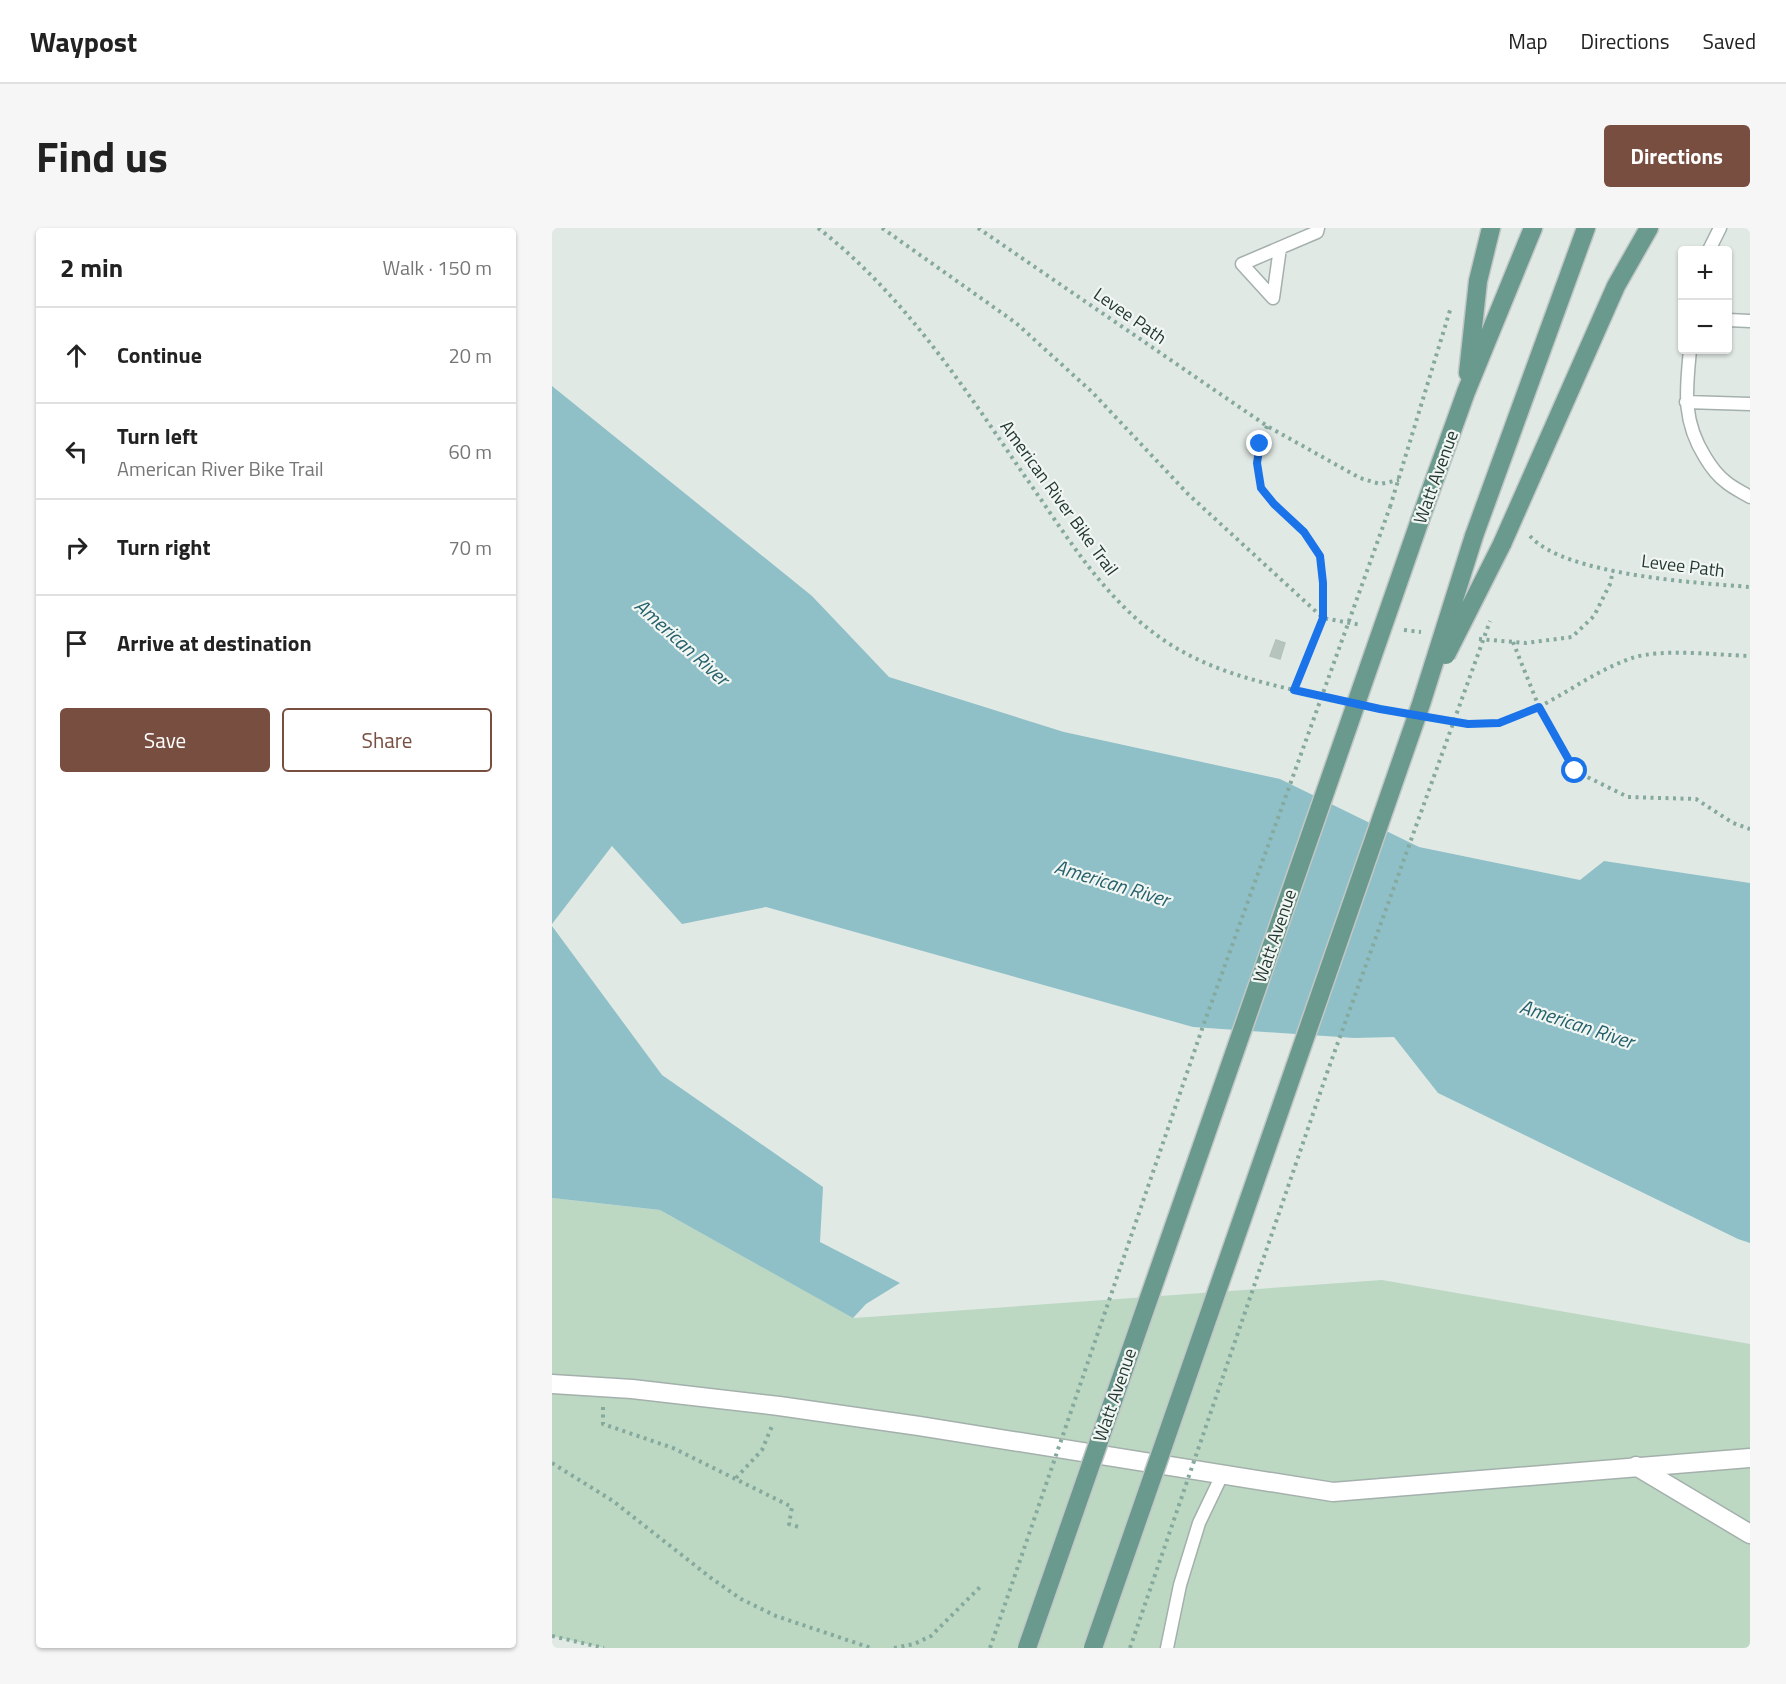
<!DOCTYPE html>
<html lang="en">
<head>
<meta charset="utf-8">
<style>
  :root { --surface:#fff; --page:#f6f6f6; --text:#222; --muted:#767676; --line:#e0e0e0; --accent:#784e41 }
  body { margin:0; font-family:"Titillium Web",sans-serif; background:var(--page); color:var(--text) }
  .controls { position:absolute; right:18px; top:18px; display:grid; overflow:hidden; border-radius:6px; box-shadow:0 2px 4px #0004 }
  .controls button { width:54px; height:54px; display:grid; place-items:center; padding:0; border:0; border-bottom:2px solid var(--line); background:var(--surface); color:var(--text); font:30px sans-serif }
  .stop { position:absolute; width:18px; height:18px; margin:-14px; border:4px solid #1a73e8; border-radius:50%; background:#fff }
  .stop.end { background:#1a73e8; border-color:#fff; box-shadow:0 2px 6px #0008 }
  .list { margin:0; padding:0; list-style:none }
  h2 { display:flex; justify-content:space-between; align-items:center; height:78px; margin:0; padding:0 24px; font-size:26px }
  h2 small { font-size:20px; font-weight:400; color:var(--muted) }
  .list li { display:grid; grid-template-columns:39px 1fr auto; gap:18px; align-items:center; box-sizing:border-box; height:96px; padding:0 24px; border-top:2px solid var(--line) }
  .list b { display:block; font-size:22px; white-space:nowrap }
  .list p { margin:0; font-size:20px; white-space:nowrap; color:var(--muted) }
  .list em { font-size:20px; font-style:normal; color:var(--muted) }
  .actions { display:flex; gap:12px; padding:18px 24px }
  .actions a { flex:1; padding:14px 0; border:2px solid var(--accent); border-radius:6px; text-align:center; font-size:21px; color:var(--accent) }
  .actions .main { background:var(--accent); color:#fff }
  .icon { flex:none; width:33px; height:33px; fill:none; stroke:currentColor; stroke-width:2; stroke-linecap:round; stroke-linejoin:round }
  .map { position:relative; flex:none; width:1198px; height:1420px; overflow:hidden; border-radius:6px }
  header { display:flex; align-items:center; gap:36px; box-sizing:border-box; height:84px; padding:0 30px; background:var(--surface); border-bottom:2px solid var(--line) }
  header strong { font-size:28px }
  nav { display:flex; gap:33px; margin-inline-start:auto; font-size:21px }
  .intro { display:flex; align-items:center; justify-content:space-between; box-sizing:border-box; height:144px; padding:0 36px }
  h1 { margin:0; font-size:42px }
  .button { padding:15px 27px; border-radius:6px; background:var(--accent); color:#fff; font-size:21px; font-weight:700 }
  main { display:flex; gap:36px; padding:0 36px }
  aside { flex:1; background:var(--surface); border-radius:6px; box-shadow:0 2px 4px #0004 }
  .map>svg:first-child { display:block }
  .green { fill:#bcd8c3 }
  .water { fill:#8fc0c8 }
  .building { fill:#b6c4be; stroke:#b4c2bc; stroke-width:1.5 }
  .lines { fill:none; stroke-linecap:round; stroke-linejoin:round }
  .lane-casing { stroke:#a4b0ac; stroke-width:15 }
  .street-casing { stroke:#a4b0ac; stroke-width:21 }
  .primary-casing { stroke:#c1c7c6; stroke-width:21 }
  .path { stroke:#85a99d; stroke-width:4; stroke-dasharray:3 4.5; stroke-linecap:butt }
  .lane { stroke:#fff; stroke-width:12 }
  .street { stroke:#fff; stroke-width:18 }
  .primary { stroke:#6a9a8d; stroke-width:18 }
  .primary-bridge-casing { stroke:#c1c7c6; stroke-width:21; stroke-linecap:butt }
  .path-bridge { stroke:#85a99d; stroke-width:4; stroke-dasharray:3 4.5; stroke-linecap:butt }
  .primary-bridge { stroke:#6a9a8d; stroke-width:18 }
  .route { stroke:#1a73e8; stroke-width:8 }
  .labels { text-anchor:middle; stroke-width:4.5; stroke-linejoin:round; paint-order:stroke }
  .street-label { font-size:18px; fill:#233832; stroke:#f1f6f3 }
  .water-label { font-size:20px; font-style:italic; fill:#25616c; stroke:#f1f6f3 }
</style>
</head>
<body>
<header>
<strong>Waypost</strong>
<nav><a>Map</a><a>Directions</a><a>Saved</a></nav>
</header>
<div class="intro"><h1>Find us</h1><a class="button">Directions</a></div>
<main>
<aside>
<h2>2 min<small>Walk · 150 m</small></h2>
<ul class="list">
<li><svg class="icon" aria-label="ahead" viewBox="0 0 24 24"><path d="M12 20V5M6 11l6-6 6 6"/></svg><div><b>Continue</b></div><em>20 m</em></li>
<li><svg class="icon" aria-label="left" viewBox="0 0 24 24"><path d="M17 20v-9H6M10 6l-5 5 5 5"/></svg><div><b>Turn left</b><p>American River Bike Trail</p></div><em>60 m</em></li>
<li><svg class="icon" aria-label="right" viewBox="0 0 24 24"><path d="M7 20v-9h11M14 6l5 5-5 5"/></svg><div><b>Turn right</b></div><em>70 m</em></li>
<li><svg class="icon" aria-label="arrive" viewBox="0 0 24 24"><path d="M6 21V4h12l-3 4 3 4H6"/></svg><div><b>Arrive at destination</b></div></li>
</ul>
<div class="actions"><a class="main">Save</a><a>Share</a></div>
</aside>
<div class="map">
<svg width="1198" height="1420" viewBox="0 0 1198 1420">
  <rect width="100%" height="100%" fill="#e1e9e5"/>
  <path class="green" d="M0 970 108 982 302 1090 830 1052 1198 1116V1420H52L0 1408Z"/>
  <path class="water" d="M0 158 260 368 337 449 512 504 728 551 867 619 1028 652 1052 633 1198 655V1015L1186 1011 886 865 842 809 802 810 641 799 214 679 130 696 60 618 0 696Z
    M0 698 110 847 271 959 268 1014 348 1055 314 1076 301 1090 108 982 0 970Z"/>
  <path class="building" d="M724 412 733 415 728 431 718 428Z"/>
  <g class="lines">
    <g class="lane-casing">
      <path id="lane" d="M1157 22 1168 0
        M721 70 690 36 765 4 766 0
        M721 70 728 20
        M1176 92 1198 93
        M1138 122C1134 163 1130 192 1153 229 1159 239 1166 248 1174 254 1181 260 1190 264 1198 269
        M1134 174 1198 176
        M615 1420 628 1357 647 1295 670 1247"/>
    </g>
    <g class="street-casing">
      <path id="street" d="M0 1156 80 1161 227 1178 367 1198 781 1264 1198 1230
        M1084 1238 1198 1306"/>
    </g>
    <g class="primary-casing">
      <path id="primary" d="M916 145 926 53 939 0
        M868 292 914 164 981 0
        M922 308 1034 0
        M950 316 1064 58 1097 0"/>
    </g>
    <path class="path" d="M266 0C351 66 412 159 472 247 515 308 553 374 616 415 667 448 725 458 783 471
      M330 0 464 95 540 164 636 266 771 390 809 397
      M426 0 715 198 808 250 828 256 847 252
      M715 198 708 216 705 235 709 260 722 276 752 304 768 328 771 355V390L743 462
      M838 279 899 79
      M978 308C1012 347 1146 355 1198 359
      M852 402 869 404
      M927 411 974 415 1020 409 1042 388 1058 356 1061 343
      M961 414 987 479 1023 543 1076 569 1144 571 1181 595 1198 601
      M826 480 845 484
      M885 490C905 494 928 499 948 494 996 482 1033 446 1080 430 1111 420 1164 427 1198 428
      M51 1179V1196L121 1220 240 1279 237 1296 250 1300
      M0 1235 61 1273 159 1350 189 1371 224 1388 319 1420
      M184 1250 210 1222 220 1198
      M0 1408 52 1420
      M342 1420 362 1416 379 1408 429 1358"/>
    <use href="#lane" class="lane"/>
    <use href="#street" class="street"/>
    <use href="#primary" class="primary"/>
    <g class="primary-bridge-casing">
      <path id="primary-bridge" d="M894 427 950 316
        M475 1420 868 292
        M541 1420 869 476 922 308"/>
    </g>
    <path class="path-bridge" d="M438 1420 650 801 838 279
      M578 1420 776 842 938 393"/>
    <use href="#primary-bridge" class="primary-bridge"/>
  </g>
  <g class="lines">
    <path class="route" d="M708 216 705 235 709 260 722 276 752 304 768 328 771 355V390L742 462 828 481 916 496 947 495 987 479 1023 543"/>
  </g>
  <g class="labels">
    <g class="street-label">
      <text transform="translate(578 88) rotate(35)" y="6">Levee Path</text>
      <text transform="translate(884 249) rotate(-70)" y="6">Watt Avenue</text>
      <text transform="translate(507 270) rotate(54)" y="6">American River Bike Trail</text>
      <text transform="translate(1131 338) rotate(7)" y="6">Levee Path</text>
      <text transform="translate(723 708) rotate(-71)" y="6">Watt Avenue</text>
      <text transform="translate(563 1167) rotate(-71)" y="6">Watt Avenue</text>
    </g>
    <g class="water-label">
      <text transform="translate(130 414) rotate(42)" y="7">American River</text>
      <text transform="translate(560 655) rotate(17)" y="7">American River</text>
      <text transform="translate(1025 796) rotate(18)" y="7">American River</text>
    </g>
  </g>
</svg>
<div class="controls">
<button>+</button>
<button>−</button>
</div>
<div class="stop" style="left:1023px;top:543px"></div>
<div class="stop end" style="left:708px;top:216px"></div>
</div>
</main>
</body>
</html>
